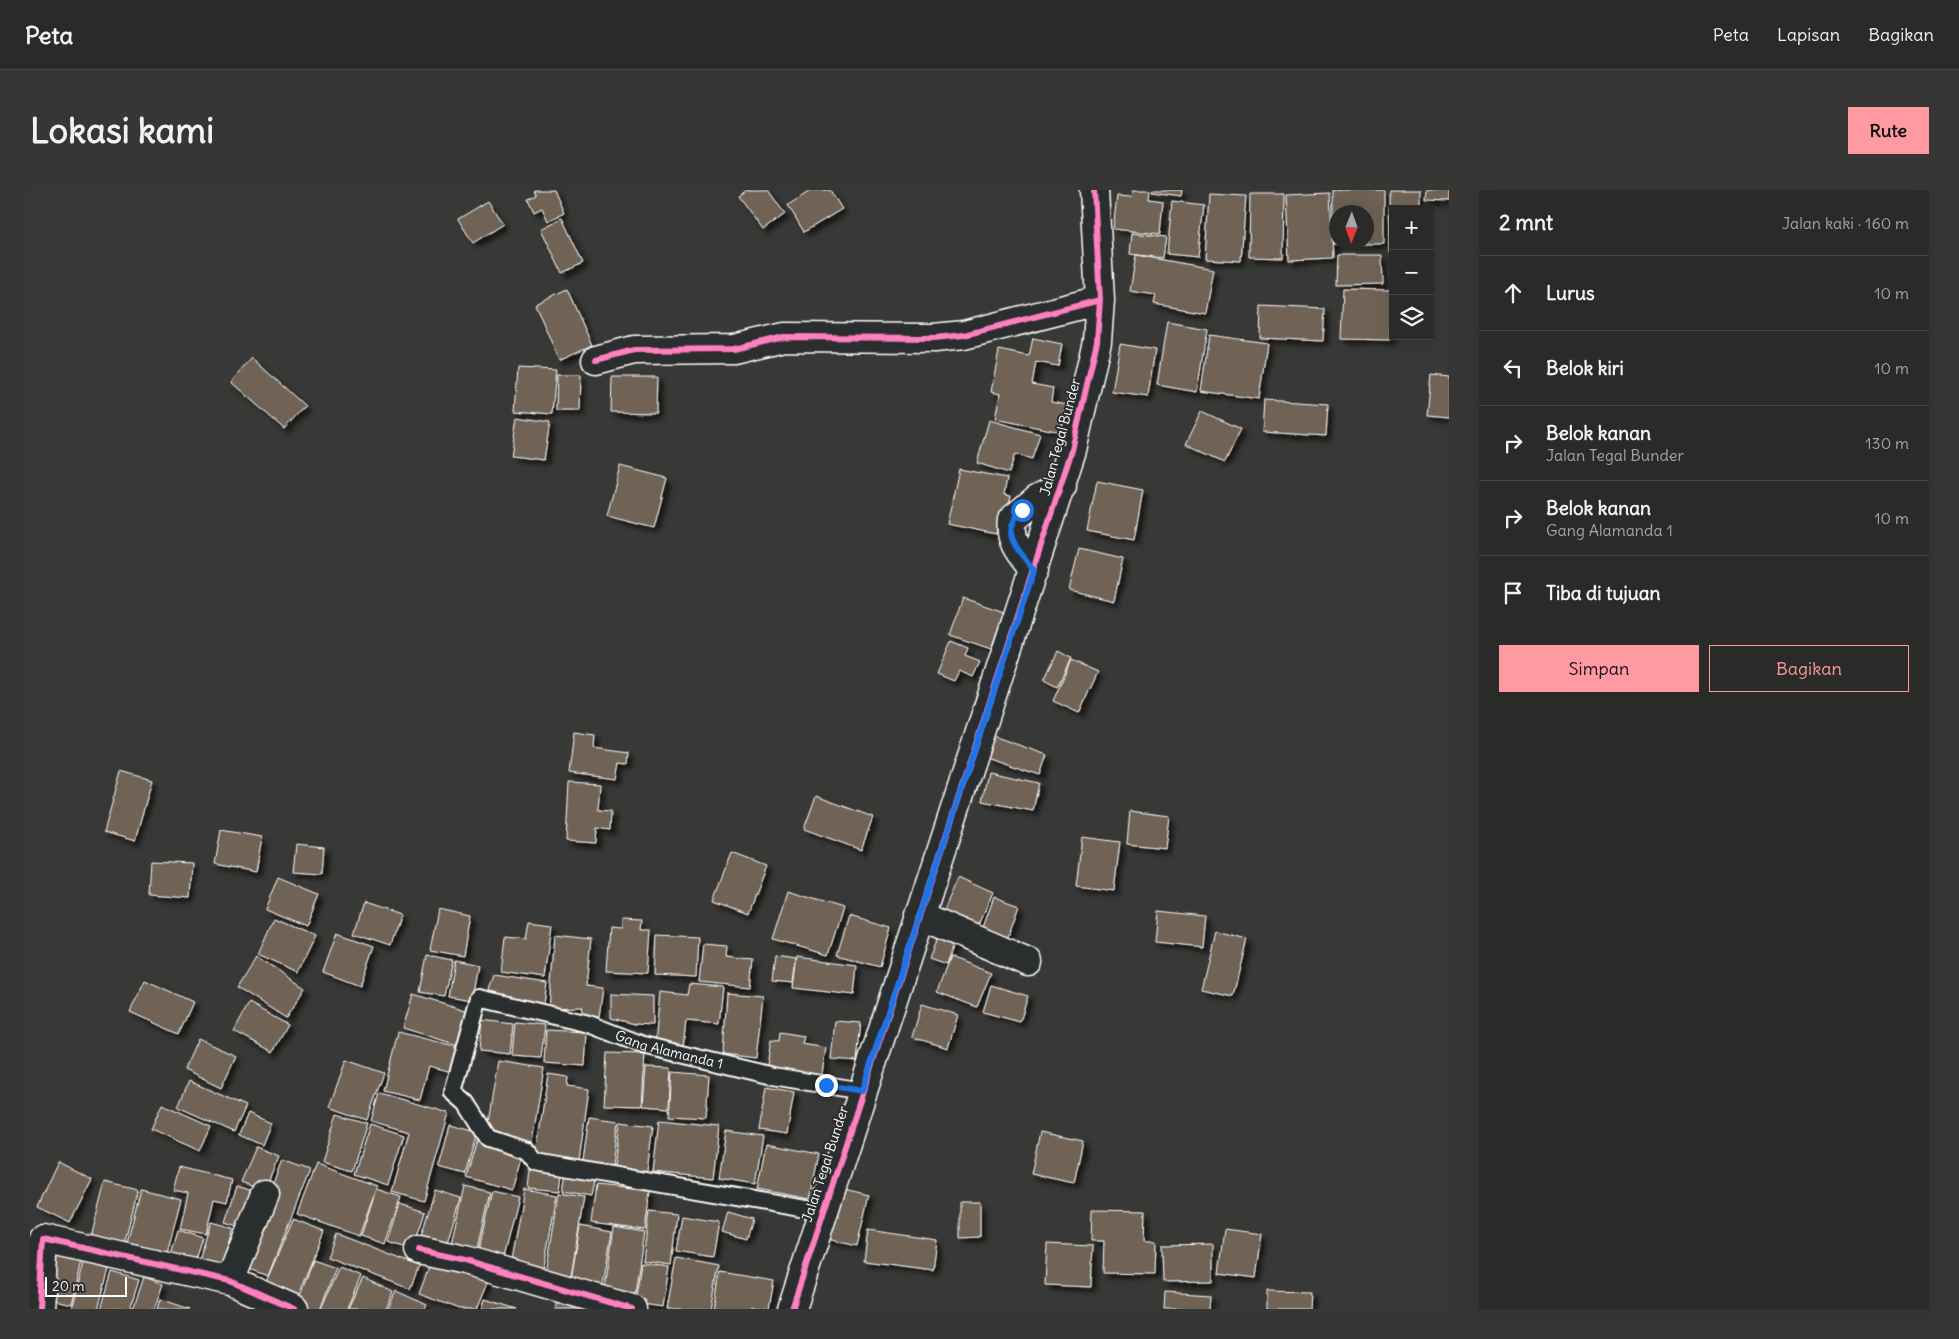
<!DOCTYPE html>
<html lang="id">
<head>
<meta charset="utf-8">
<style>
  :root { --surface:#2a2a28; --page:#363634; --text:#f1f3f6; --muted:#a5a7a8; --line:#464645; --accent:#ff9aa2 }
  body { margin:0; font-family:Delius,sans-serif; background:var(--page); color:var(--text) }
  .controls { position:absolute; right:15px; top:15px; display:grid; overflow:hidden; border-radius:0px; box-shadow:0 5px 20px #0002 }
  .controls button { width:45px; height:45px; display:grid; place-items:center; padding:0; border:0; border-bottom:1px solid var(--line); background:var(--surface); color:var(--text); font:25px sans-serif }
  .compass { position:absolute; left:1299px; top:15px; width:45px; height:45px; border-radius:50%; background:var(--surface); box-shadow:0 5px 20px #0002; rotate:181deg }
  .scale { position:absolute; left:15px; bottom:12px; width:82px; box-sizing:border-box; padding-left:5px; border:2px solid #fff; border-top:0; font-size:14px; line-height:18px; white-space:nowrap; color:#fff; -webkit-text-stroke:4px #2a2d2e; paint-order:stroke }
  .stop { position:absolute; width:15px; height:15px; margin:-11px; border:4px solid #1a73e8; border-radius:50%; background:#fff }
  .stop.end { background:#1a73e8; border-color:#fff; box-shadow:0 1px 5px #0008 }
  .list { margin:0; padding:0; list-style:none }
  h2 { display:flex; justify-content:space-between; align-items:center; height:65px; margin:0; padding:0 20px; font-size:21px }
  h2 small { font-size:16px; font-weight:400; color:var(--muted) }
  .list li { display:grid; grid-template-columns:32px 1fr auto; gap:15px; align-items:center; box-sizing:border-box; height:75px; padding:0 20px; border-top:1px solid var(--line) }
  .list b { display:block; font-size:19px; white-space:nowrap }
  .list p { margin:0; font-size:16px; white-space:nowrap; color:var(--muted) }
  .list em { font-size:16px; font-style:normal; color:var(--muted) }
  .actions { display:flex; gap:10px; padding:15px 20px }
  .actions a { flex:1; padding:11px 0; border:1px solid var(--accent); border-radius:0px; text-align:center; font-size:18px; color:var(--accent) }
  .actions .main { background:var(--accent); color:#111 }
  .icon { flex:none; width:28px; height:28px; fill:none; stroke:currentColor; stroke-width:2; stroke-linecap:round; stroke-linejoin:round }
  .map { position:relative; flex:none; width:1419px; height:1119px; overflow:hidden; border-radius:0px }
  header { display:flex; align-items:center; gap:30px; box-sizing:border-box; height:70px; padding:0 25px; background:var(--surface); border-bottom:1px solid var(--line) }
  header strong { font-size:24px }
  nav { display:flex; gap:28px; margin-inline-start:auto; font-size:18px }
  .intro { display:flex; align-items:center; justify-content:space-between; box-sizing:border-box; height:120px; padding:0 30px }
  h1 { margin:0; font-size:35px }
  .button { padding:12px 22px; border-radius:0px; background:var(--accent); color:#111; font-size:18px; font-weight:700 }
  main { display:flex; gap:30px; padding:0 30px }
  aside { flex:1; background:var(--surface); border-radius:0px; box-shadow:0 5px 20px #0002 }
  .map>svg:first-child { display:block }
  .building { fill:#706356; stroke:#fff; fill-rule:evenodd; filter:url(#shadow) }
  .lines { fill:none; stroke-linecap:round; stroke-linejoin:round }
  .service-casing { stroke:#fff; stroke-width:20 }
  .minor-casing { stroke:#fff; stroke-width:31 }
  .service { stroke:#2a2d2e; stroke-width:16 }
  .minor { stroke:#2a2d2e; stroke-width:28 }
  .cycleway-casing { stroke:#2a2d2e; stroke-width:9 }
  .cycleway { stroke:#ff80c0; stroke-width:6 }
  .route { stroke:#1a73e8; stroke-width:6 }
  .labels { text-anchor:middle; stroke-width:4; stroke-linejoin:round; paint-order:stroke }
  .street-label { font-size:14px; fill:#fff; stroke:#2a2d2e }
</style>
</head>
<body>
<header>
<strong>Peta</strong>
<nav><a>Peta</a><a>Lapisan</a><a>Bagikan</a></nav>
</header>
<div class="intro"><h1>Lokasi kami</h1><a class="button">Rute</a></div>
<main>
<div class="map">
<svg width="1419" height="1119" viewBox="0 0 1419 1119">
  <defs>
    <filter id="shadow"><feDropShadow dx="4.5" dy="4.5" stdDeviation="2.5" flood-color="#0009"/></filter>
  </defs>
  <rect width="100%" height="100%" fill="#383836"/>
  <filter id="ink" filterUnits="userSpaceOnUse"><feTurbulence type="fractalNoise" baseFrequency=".02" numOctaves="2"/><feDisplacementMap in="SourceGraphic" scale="10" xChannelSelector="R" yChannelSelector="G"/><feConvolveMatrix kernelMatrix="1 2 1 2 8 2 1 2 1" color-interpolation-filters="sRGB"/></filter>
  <g filter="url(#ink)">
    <path class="building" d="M504 0H524L534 23 518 31 512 18 504 22 498 9 506 5Z
      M716 0H738L755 24 733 40 708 6Z
      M782 0H800L812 19 774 42 758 15Z
      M1103 0H1120L1119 9 1133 11 1130 44 1083 39 1087 6 1102 7Z
      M1123 0H1152L1151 6 1122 2Z
      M1303 0H1354V54H1303ZM1306 22H1336V52H1306Z
      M1359 0H1391V19H1363V63H1360Z
      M1397 0H1419V11L1396 10Z
      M1300 3 1303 68 1259 70 1256 5Z
      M1179 4 1216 6 1211 71 1175 69Z
      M1220 4H1254L1253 68 1219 67Z
      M458 11 473 34 443 53 428 29Z
      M1142 11 1174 15 1168 67 1137 64Z
      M532 28 553 73 532 83 511 39Z
      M1102 43 1136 47 1133 68 1100 64Z
      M1106 65 1183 79 1175 123 1124 114 1126 105 1100 101Z
      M1307 65H1352L1353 94 1306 95Z
      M537 99 562 155 529 170 505 114Z
      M1313 99 1361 100 1360 150 1311 149Z
      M1231 116 1295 119 1293 151 1230 148Z
      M1137 132 1177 139 1167 202 1127 195Z
      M1179 145 1237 153 1229 209 1171 201Z
      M1003 148 1032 154 1028 176 1006 172 1002 194 1023 198 1021 212 1037 215 1031 242 965 229 970 204 961 202 969 160 999 166Z
      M1090 154 1125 160 1118 207 1082 202Z
      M222 168 275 216 254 239 201 192Z
      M488 178 526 180 522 224 485 221Z
      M527 185H551L550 221H526Z
      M1401 185 1419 187V227L1397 225Z
      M582 187H627L626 223 581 222Z
      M1234 210 1298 214 1296 246 1232 242Z
      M1172 221 1211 239 1195 272 1156 254Z
      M487 227 520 232 514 270 481 266Z
      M959 230 1010 244 1002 269 985 264 979 283 947 273Z
      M590 276 637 288 624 338 577 326Z
      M929 279 977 288 974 305 981 306 976 329 969 328 966 344 917 334Z
      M1067 291 1113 300 1104 350 1057 341Z
      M1049 359 1093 369 1084 411 1039 400Z
      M933 408 974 422 961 459 920 445Z
      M921 451 938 458 935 466 950 472 943 487 929 481 924 491 907 484Z
      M1028 461 1041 468 1027 497 1014 490Z
      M1041 470 1068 482 1049 523 1023 511Z
      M544 542 565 545 564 558 599 563 598 574 590 573 587 589 539 583Z
      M963 546 1017 565 1010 585 955 567Z
      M91 581 122 590 105 651 74 642Z
      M958 582 1009 593 1003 621 952 611Z
      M539 592 570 594 568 620 581 621 580 640 567 638 566 653 536 651Z
      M786 606 843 627 831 660 774 639Z
      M1100 621 1139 626 1135 658 1097 654Z
      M191 640 232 647 226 682 185 674Z
      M1052 647 1090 652 1084 701 1046 696Z
      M266 654 294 657 292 684 263 682Z
      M702 663 736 676 718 723 684 710Z
      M121 671 162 673 160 708 119 705Z
      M248 687 289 704 276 736 235 719Z
      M928 687 963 703 946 742 911 726Z
      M758 701 813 718 798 765 743 749Z
      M964 707 989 716 975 755 950 746Z
      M334 713 370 725 360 755 324 743Z
      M408 719 440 726 433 766 400 760Z
      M1128 721 1175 726 1172 757 1125 752Z
      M819 726 861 738 850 777 807 765Z
      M244 728 285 746 268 782 228 764Z
      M591 730 612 731 611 740H621L618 783 576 781 579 738 591 739Z
      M499 731 522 734 515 788 471 782 475 747 496 749Z
      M1185 741 1217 749 1203 806 1171 799Z
      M307 743 344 756 330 796 293 782Z
      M525 745 561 749 556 796 573 798 569 827 551 825 553 817 519 818Z
      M627 745 668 747 666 787 625 785Z
      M908 746 924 752 916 775 899 769Z
      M673 754 697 756 696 767 723 770 720 797 669 792Z
      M397 765 422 770 414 806 390 802Z
      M226 766 275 798 256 828 207 797Z
      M745 766 766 769 763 793 742 791Z
      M767 767 827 775 824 805 763 798Z
      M920 767 961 783 947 817 907 802Z
      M424 770 448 775 442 810 418 806Z
      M464 785 517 793 514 814 458 803Z
      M115 790 163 812 149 844 100 822Z
      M659 794 693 797 689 834 656 831 653 857 625 854 630 802 657 805Z
      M961 795 998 806 990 832 953 822Z
      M697 803 733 806 726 868 693 864Z
      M383 804 442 822 431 856 373 838Z
      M581 804 623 806V835L605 834 581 828Z
      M219 813 258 835 243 862 204 841Z
      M892 814 928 825 918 858 882 847Z
      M452 830 483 834 480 864 449 861Z
      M805 831 831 833 827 871 801 869Z
      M485 832 515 835 511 868 482 866Z
      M516 840 557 842 555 876 514 873Z
      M368 842 433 858 426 883 399 876 390 910 353 901Z
      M750 842 774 846 772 854 796 858 791 890 736 882 741 850 749 851Z
      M168 849 206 866 191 898 154 880Z
      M577 863 615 864 612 916 574 915Z
      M316 870 354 883 337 930 299 917Z
      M468 871 514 878 502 952 456 945Z
      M616 877 641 878 639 918 613 916Z
      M642 882 679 885 676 928 639 926Z
      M518 884 538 887 537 896 559 899 549 971 506 964Z
      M159 891 216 916 204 942 148 917Z
      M736 897 764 902 757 944 729 940Z
      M349 903 419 923 394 1011 362 1002 379 942 341 931Z
      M132 914 181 936 170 961 121 939Z
      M218 923 241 933 232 955 209 945Z
      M307 924 337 933 322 981 292 972Z
      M559 927 588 931 581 982 552 978Z
      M629 930 689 936 683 988 623 982Z
      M590 932 623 936 616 988 583 983Z
      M340 934 374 945 358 995 324 984Z
      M420 935 447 942 435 984 409 977Z
      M696 941 733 946 725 994 689 988Z
      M1010 942 1053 951 1044 993 1001 984Z
      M448 947 493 960 482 1000 436 987Z
      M736 954 789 964 780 1009 727 999Z
      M226 957 249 966 234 1001 211 992Z
      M252 970 280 980 238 1086 211 1076Z
      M28 972 62 989 40 1033 7 1017Z
      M286 974 347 996 329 1046 267 1024Z
      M149 977 202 990 197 1012 184 1009 176 1044 150 1039 158 1003 143 1000Z
      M500 980 532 983 530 1001 498 998Z
      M536 982 565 987 561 1006 533 1001Z
      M75 992 108 1000 92 1063 59 1054Z
      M566 995 620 1001 615 1040 561 1033Z
      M207 996 232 1004 219 1040 195 1032Z
      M435 996 460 1002 445 1067 420 1062Z
      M806 997 839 1005 827 1056 793 1048Z
      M111 999 151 1009 135 1071 95 1061Z
      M346 999 371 1007 355 1054 331 1046Z
      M494 999 527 1005 512 1087 479 1081Z
      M405 1000 431 1008 415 1063 388 1056Z
      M462 1001 488 1007 471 1076 446 1070Z
      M529 1003 554 1007 540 1093 515 1089Z
      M930 1012H950V1047L930 1048Z
      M370 1014 395 1022 383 1060 358 1052Z
      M1062 1020 1115 1021 1114 1051H1126L1125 1084 1073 1083 1074 1051H1061Z
      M619 1021 647 1024 641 1075 613 1071Z
      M698 1022 722 1029 716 1049 692 1042Z
      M652 1026 689 1032 683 1067 646 1061Z
      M263 1029 294 1041 268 1105 236 1092Z
      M181 1032 203 1038 188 1087 166 1080Z
      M550 1036 582 1042 573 1095 541 1089Z
      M584 1037 614 1042 605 1103 575 1098Z
      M1195 1039 1232 1044 1226 1088 1189 1083Z
      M148 1040 173 1048 162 1082 138 1074Z
      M838 1040 907 1050 903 1080 834 1071Z
      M306 1044 389 1076 380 1099 297 1067Z
      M1017 1054 1063 1056 1061 1097 1015 1095Z
      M1183 1054V1091L1133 1092 1132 1055Z
      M25 1065 51 1071 41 1114 14 1108Z
      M403 1066 460 1087 447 1119H429L389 1104Z
      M646 1068 689 1076 681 1119H637Z
      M283 1070 306 1078 290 1119H280L267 1114Z
      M53 1073 79 1079 68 1119H41Z
      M611 1073 639 1077 633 1117 605 1113Z
      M309 1077 331 1086 317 1119H291Z
      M82 1082 109 1090 100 1119H71Z
      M690 1082 744 1091 739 1118 722 1116V1119H684Z
      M114 1087 133 1094 124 1119H103Z
      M333 1088 363 1102 356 1119H318Z
      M366 1101 397 1115 395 1119H358Z
      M1237 1101 1280 1102 1279 1119H1237Z
      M1135 1102 1181 1105 1180 1119H1134Z
      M130 1109 160 1119H127Z
      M455 1109 487 1119H452Z
      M527 1111 557 1119H525Z"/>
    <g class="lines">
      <g class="service-casing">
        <g id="service">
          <path id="s1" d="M793 1022 506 972 497 961 458 948 436 913 423 902 449 808 559 834 613 855 743 886 832 901"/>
        </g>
      </g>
      <g class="minor-casing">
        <path id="minor" d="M566 170 604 160 704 159 754 147 904 148 934 145 1070 110
          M1004 380C991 364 979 352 982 330L1007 309 1032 296
          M889 725 998 772
          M389 1060 435 1070 602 1119
          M200 1091 235 1004
          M9 1119 13 1049 200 1091 264 1119
          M762 1119 1042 260 1067 151 1070 110 1064 0"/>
      </g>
      <use href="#service" class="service"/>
      <use href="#minor" class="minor"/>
      <g class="cycleway-casing">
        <path id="cycleway" d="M566 170 604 160 704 159 754 147 904 148 934 145 1070 110
          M389 1060 435 1070 602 1119
          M9 1119 13 1049 200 1091 264 1119
          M762 1119 1042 260 1067 151 1070 110 1064 0"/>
      </g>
      <use href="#cycleway" class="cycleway"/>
    </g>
  </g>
  <g class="lines" filter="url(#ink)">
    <path class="route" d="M796 895 832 901 1004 380C987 358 969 344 992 320"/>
  </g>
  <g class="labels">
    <g class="street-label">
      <text transform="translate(1030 247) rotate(-75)" y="5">Jalan Tegal Bunder</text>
      <text dy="5" stroke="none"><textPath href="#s1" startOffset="700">Gang Alamanda 1</textPath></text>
      <text transform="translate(795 974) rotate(-72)" y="5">Jalan Tegal Bunder</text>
    </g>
  </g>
</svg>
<div class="controls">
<button>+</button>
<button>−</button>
<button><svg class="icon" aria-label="layers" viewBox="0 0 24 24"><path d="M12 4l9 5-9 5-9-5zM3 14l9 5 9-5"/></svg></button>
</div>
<svg class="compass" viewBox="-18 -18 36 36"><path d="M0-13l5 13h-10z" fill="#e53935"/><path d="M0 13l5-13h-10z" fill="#a5a7a8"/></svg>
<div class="scale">20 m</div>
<div class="stop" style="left:992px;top:320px"></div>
<div class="stop end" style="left:796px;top:895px"></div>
</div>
<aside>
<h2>2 mnt<small>Jalan kaki · 160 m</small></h2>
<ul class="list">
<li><svg class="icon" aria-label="ahead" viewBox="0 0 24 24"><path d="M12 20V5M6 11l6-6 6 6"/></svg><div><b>Lurus</b></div><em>10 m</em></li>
<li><svg class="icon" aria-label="left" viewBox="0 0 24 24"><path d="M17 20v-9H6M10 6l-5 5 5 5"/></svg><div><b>Belok kiri</b></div><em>10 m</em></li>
<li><svg class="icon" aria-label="right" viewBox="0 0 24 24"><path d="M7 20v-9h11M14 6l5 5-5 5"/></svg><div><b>Belok kanan</b><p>Jalan Tegal Bunder</p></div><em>130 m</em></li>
<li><svg class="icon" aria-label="right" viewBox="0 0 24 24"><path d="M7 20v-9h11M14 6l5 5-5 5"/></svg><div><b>Belok kanan</b><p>Gang Alamanda 1</p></div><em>10 m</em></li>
<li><svg class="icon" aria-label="arrive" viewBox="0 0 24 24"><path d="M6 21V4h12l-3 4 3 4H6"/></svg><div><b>Tiba di tujuan</b></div></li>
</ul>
<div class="actions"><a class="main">Simpan</a><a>Bagikan</a></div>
</aside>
</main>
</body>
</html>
